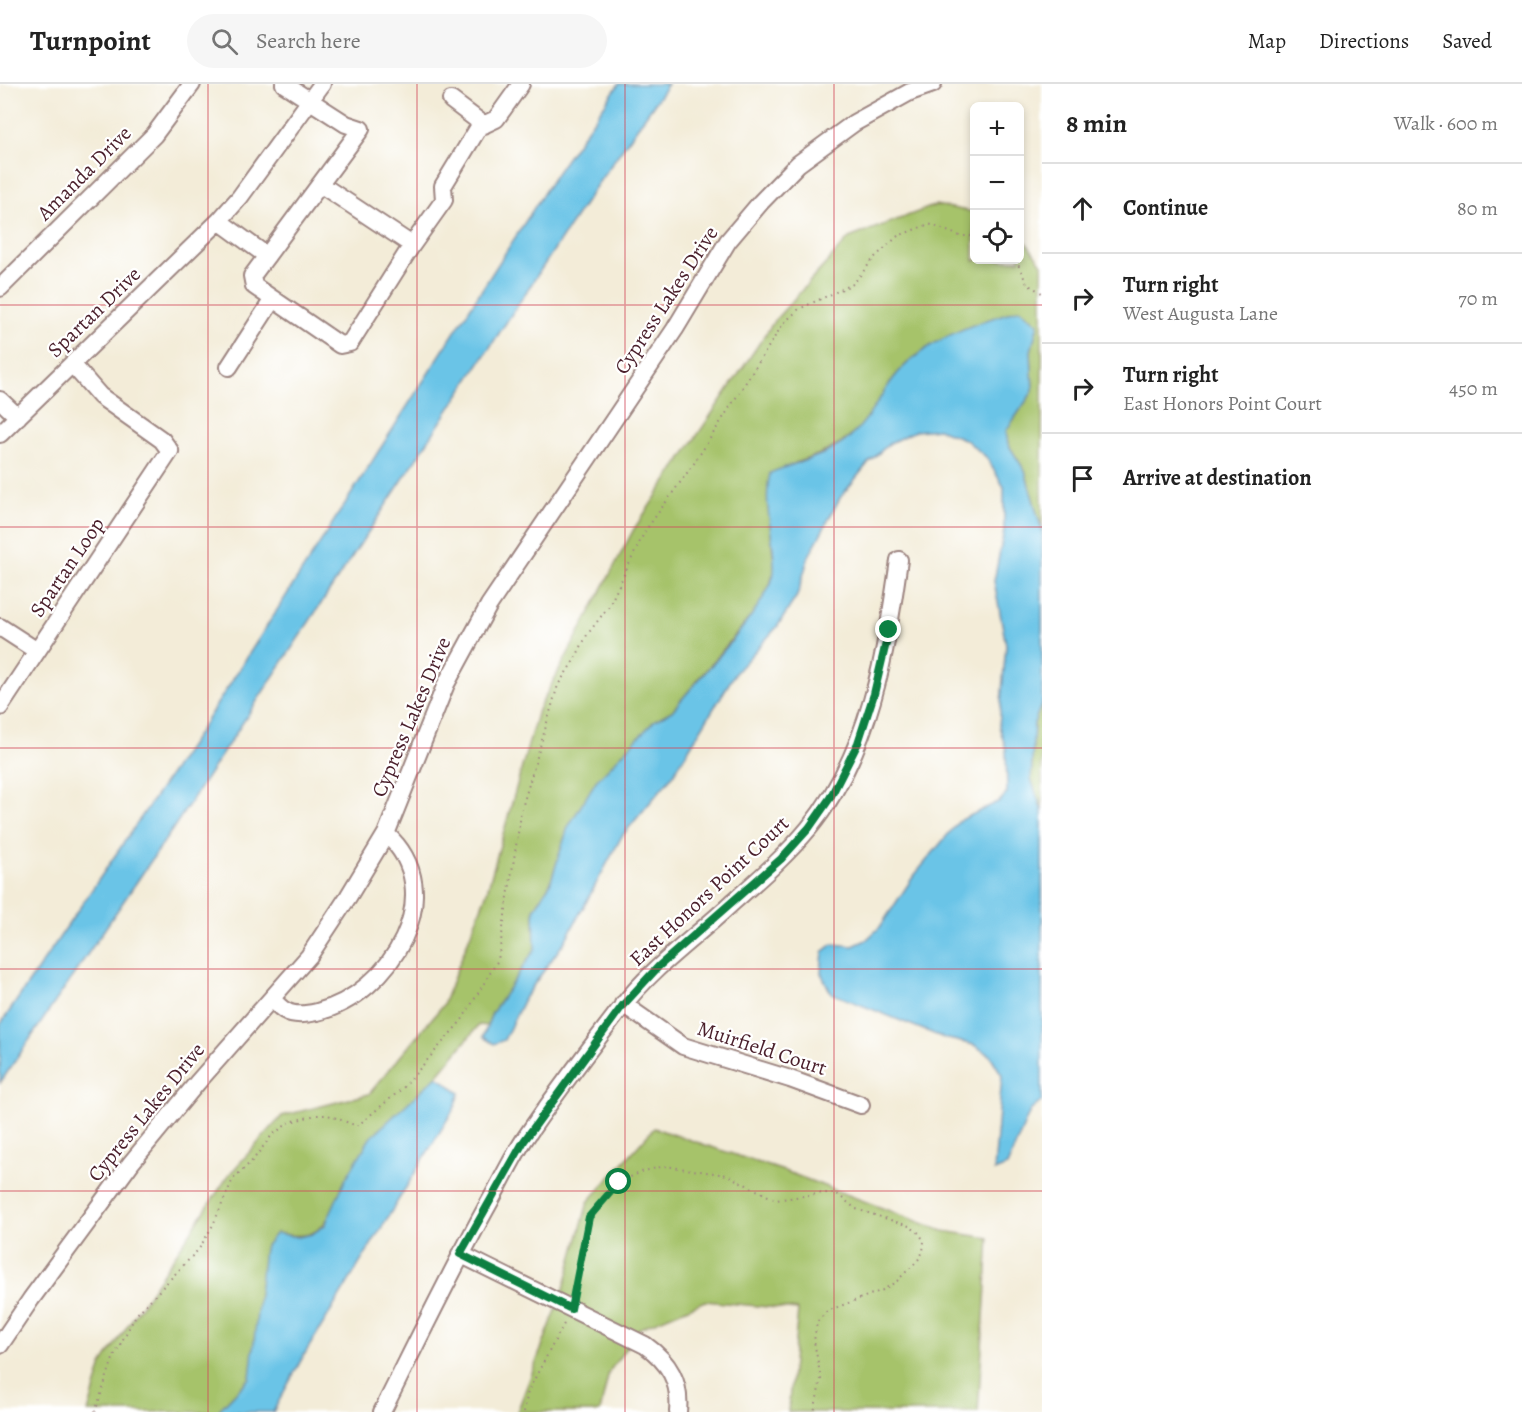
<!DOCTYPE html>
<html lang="en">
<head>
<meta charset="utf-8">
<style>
  :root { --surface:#fff; --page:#f6f6f6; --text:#222; --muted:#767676; --line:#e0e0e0 }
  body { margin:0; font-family:Alegreya,serif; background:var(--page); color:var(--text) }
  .controls { position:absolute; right:18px; top:18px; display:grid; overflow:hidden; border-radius:9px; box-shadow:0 3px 9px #0003 }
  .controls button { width:54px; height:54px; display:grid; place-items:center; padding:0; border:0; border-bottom:2px solid var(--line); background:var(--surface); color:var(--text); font:30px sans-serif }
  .stop { position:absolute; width:18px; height:18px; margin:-14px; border:4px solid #0b8043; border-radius:50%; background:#fff }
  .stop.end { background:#0b8043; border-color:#fff; box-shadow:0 2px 6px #0008 }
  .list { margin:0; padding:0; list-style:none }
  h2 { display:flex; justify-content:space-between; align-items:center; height:78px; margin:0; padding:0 24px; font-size:26px }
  h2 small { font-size:20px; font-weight:400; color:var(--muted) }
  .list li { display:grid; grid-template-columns:39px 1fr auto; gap:18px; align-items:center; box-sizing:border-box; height:90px; padding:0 24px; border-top:2px solid var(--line) }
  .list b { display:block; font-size:22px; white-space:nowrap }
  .list p { margin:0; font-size:20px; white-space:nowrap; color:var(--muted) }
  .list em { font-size:20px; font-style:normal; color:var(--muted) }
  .icon { flex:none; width:33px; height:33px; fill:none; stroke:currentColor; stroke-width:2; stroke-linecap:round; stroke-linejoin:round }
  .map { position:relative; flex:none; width:1042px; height:1328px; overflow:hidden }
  header { display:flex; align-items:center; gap:36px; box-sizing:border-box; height:84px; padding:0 30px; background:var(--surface); border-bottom:2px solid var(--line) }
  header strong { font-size:28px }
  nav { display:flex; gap:33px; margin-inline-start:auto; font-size:21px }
  .search { width:420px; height:54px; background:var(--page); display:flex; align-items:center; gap:15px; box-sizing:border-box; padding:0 21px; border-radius:33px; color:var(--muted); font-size:22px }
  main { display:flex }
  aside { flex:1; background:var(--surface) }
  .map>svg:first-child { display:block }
  .green { fill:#a6c36a; stroke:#78714a; stroke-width:1.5 }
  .water { fill:#6ac4e7; stroke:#5a7289; stroke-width:1.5 }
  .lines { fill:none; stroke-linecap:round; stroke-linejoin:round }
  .minor-casing { stroke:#9e8682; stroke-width:20 }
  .path { stroke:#9e8682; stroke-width:2; stroke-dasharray:1.5 4.5; stroke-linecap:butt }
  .minor { stroke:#fff; stroke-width:16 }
  .route { stroke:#0b8043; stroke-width:8 }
  .grid { fill:none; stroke:#d1495b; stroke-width:1.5; stroke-opacity:0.55 }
  .labels { text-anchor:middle; stroke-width:4.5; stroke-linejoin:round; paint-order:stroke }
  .street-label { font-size:21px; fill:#4a1f2b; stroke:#fff }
</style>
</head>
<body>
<header>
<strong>Turnpoint</strong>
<div class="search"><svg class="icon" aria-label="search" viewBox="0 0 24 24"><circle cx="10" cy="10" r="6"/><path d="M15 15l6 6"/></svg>Search here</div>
<nav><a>Map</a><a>Directions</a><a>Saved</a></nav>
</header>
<main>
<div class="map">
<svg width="1042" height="1328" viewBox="0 0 1042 1328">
  <rect width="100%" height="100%" fill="#fff"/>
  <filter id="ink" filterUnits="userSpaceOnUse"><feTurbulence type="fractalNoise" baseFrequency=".0167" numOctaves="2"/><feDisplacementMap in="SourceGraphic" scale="12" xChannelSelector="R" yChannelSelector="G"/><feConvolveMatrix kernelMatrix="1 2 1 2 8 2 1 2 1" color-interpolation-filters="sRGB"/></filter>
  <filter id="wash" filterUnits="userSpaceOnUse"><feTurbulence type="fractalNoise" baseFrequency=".008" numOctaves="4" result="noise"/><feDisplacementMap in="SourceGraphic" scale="24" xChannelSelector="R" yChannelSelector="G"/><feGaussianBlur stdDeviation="1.35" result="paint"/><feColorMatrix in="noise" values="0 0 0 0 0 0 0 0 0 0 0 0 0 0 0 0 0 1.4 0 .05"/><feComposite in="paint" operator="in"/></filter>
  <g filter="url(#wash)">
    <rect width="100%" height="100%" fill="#f3ecd8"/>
    <path class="green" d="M936 121 974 128V176H1020V150L1042 180V447L1025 387 1008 360 1006 346 1033 307 1031 267 1038 240 1020 225C984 237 947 249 916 272 895 287 884 309 871 330 852 358 826 369 795 379L771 453 775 486 762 519 672 627 655 636 568 744 550 800 534 826 535 865 531 876 492 929 487 942 479 941 437 992 413 1016 334 1124C319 1153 306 1155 276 1149L250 1294 217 1328H88L102 1280 228 1092 282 1032 369 1010 443 921 486 811 538 626 634 445 775 236 849 154Z
      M1042 618V727L1031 695 1034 639Z
      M654 1044 790 1089 943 1147 989 1154 978 1328H788L798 1226 705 1217 640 1244 609 1288 600 1328H517L563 1208 588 1118Z"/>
    <path class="water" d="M619 0H668L594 105 174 743 0 999V941L201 645 557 88Z
      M1020 225 1038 240 1031 267 1033 307 1006 347 1008 360 1025 387 1042 447V618L1034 639 1031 695 1042 727V1017L1030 1027 1007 1082 994 1087 1002 991 990 971 974 961 944 954 831 909 821 889 823 868 833 860 853 862 866 856 880 843 913 793 959 737 1000 717 1007 709 1006 665 999 642 1006 561 994 497 1004 447V403L986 373 966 356 939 345 915 347 890 359 869 378 840 414 809 472 797 512 777 543 736 588 673 691 622 752 565 857 525 913 504 956 494 960 483 953 492 929 535 865 534 826 550 800 568 743 596 697 655 636 672 627C694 599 774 517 774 486 775 453 762 421 770 389 795 378 828 373 849 354 868 337 878 315 893 295 923 256 975 239 1020 225Z
      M437 992 460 1009 455 1023 304 1271 273 1328H217L250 1294 264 1164 276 1149 298 1153 312 1150 325 1141 345 1096 370 1054Z"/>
  </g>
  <g filter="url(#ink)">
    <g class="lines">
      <g class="minor-casing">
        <path id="minor" d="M284 0 346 40 361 45
          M451 16 484 41
          M361 45 252 192 254 202 340 261 350 259 412 161 444 116 443 102 479 43 496 35 521 0
          M320 100 412 161
          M219 137 267 172
          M0 204 154 51 192 0
          M229 283 273 215
          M0 316 18 333
          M0 350 219 137 240 113 322 0
          M0 543 37 567
          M0 623 170 367 162 356 100 312 73 281
          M272 915C276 919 281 925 286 927 294 932 308 930 317 928 390 911 452 808 386 750
          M623 920 683 962 790 995 861 1021
          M460 1170 645 1261C669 1278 681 1298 678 1328
          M0 1261 31 1215 131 1079 197 999 309 872 348 813 386 750 446 600 489 521 675 245 728 157 761 118 798 80 854 39 910 8 933 0
          M382 1328C417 1258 451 1187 489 1119 501 1098 511 1076 524 1056 554 1011 588 967 621 924 652 883 695 854 732 819 759 795 786 772 809 744 870 669 886 569 899 476"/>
      </g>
      <path class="path" d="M1016 176 1027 200 1042 209
        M574 1211 589 1133 619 1098 644 1087 665 1082 727 1091 776 1116 823 1109 837 1110 856 1125 909 1142 919 1149 924 1157 923 1168 918 1176 897 1197 883 1206 827 1227 817 1238 814 1257 821 1295 814 1328
        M95 1328 114 1272 136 1231 199 1165 213 1141 233 1095 253 1076 272 1051 290 1038 316 1031H328L357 1042 403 1004 462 936 498 876 522 724 558 601 575 575 587 551 609 522 645 447 695 378 783 240 799 225 853 200 875 173 898 152 929 140 960 152H974
        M524 1328 528 1307 566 1236"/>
      <use href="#minor" class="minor"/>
    </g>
  </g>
  <g class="lines" filter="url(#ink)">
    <path class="route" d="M619 1098 589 1133 571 1225 460 1170 524 1057 623 921 659 882 781 775 809 744 830 714 858 659 874 610 889 546"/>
  </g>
  <path class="grid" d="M208 0V1328M417 0V1328M625 0V1328M834 0V1328M0 221H1042M0 443H1042M0 664H1042M0 885H1042M0 1107H1042"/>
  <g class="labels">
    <g class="street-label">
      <text transform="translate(84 89) rotate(-45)" y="7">Amanda Drive</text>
      <text transform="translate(666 216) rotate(-57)" y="7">Cypress Lakes Drive</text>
      <text transform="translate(94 228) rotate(-44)" y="7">Spartan Drive</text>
      <text transform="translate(67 483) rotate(-56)" y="7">Spartan Loop</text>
      <text transform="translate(411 633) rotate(-67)" y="7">Cypress Lakes Drive</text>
      <text transform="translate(709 807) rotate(-43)" y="7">East Honors Point Court</text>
      <text transform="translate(762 964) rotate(18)" y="7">Muirfield Court</text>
      <text transform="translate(146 1028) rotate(-51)" y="7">Cypress Lakes Drive</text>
    </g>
  </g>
</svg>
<div class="controls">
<button>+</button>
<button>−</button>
<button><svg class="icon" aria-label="locate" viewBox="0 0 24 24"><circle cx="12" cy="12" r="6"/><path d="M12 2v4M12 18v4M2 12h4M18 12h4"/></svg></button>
</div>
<div class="stop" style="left:619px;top:1098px"></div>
<div class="stop end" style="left:889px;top:546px"></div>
</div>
<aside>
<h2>8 min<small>Walk · 600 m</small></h2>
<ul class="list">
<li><svg class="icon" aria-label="ahead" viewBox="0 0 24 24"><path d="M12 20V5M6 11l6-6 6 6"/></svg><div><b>Continue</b></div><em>80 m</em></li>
<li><svg class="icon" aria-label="right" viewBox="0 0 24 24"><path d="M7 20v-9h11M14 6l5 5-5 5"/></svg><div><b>Turn right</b><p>West Augusta Lane</p></div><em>70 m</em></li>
<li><svg class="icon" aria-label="right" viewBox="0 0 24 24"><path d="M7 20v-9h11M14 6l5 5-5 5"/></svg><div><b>Turn right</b><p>East Honors Point Court</p></div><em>450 m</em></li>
<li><svg class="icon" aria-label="arrive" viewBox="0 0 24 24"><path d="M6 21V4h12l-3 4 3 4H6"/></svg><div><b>Arrive at destination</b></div></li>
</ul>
</aside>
</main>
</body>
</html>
